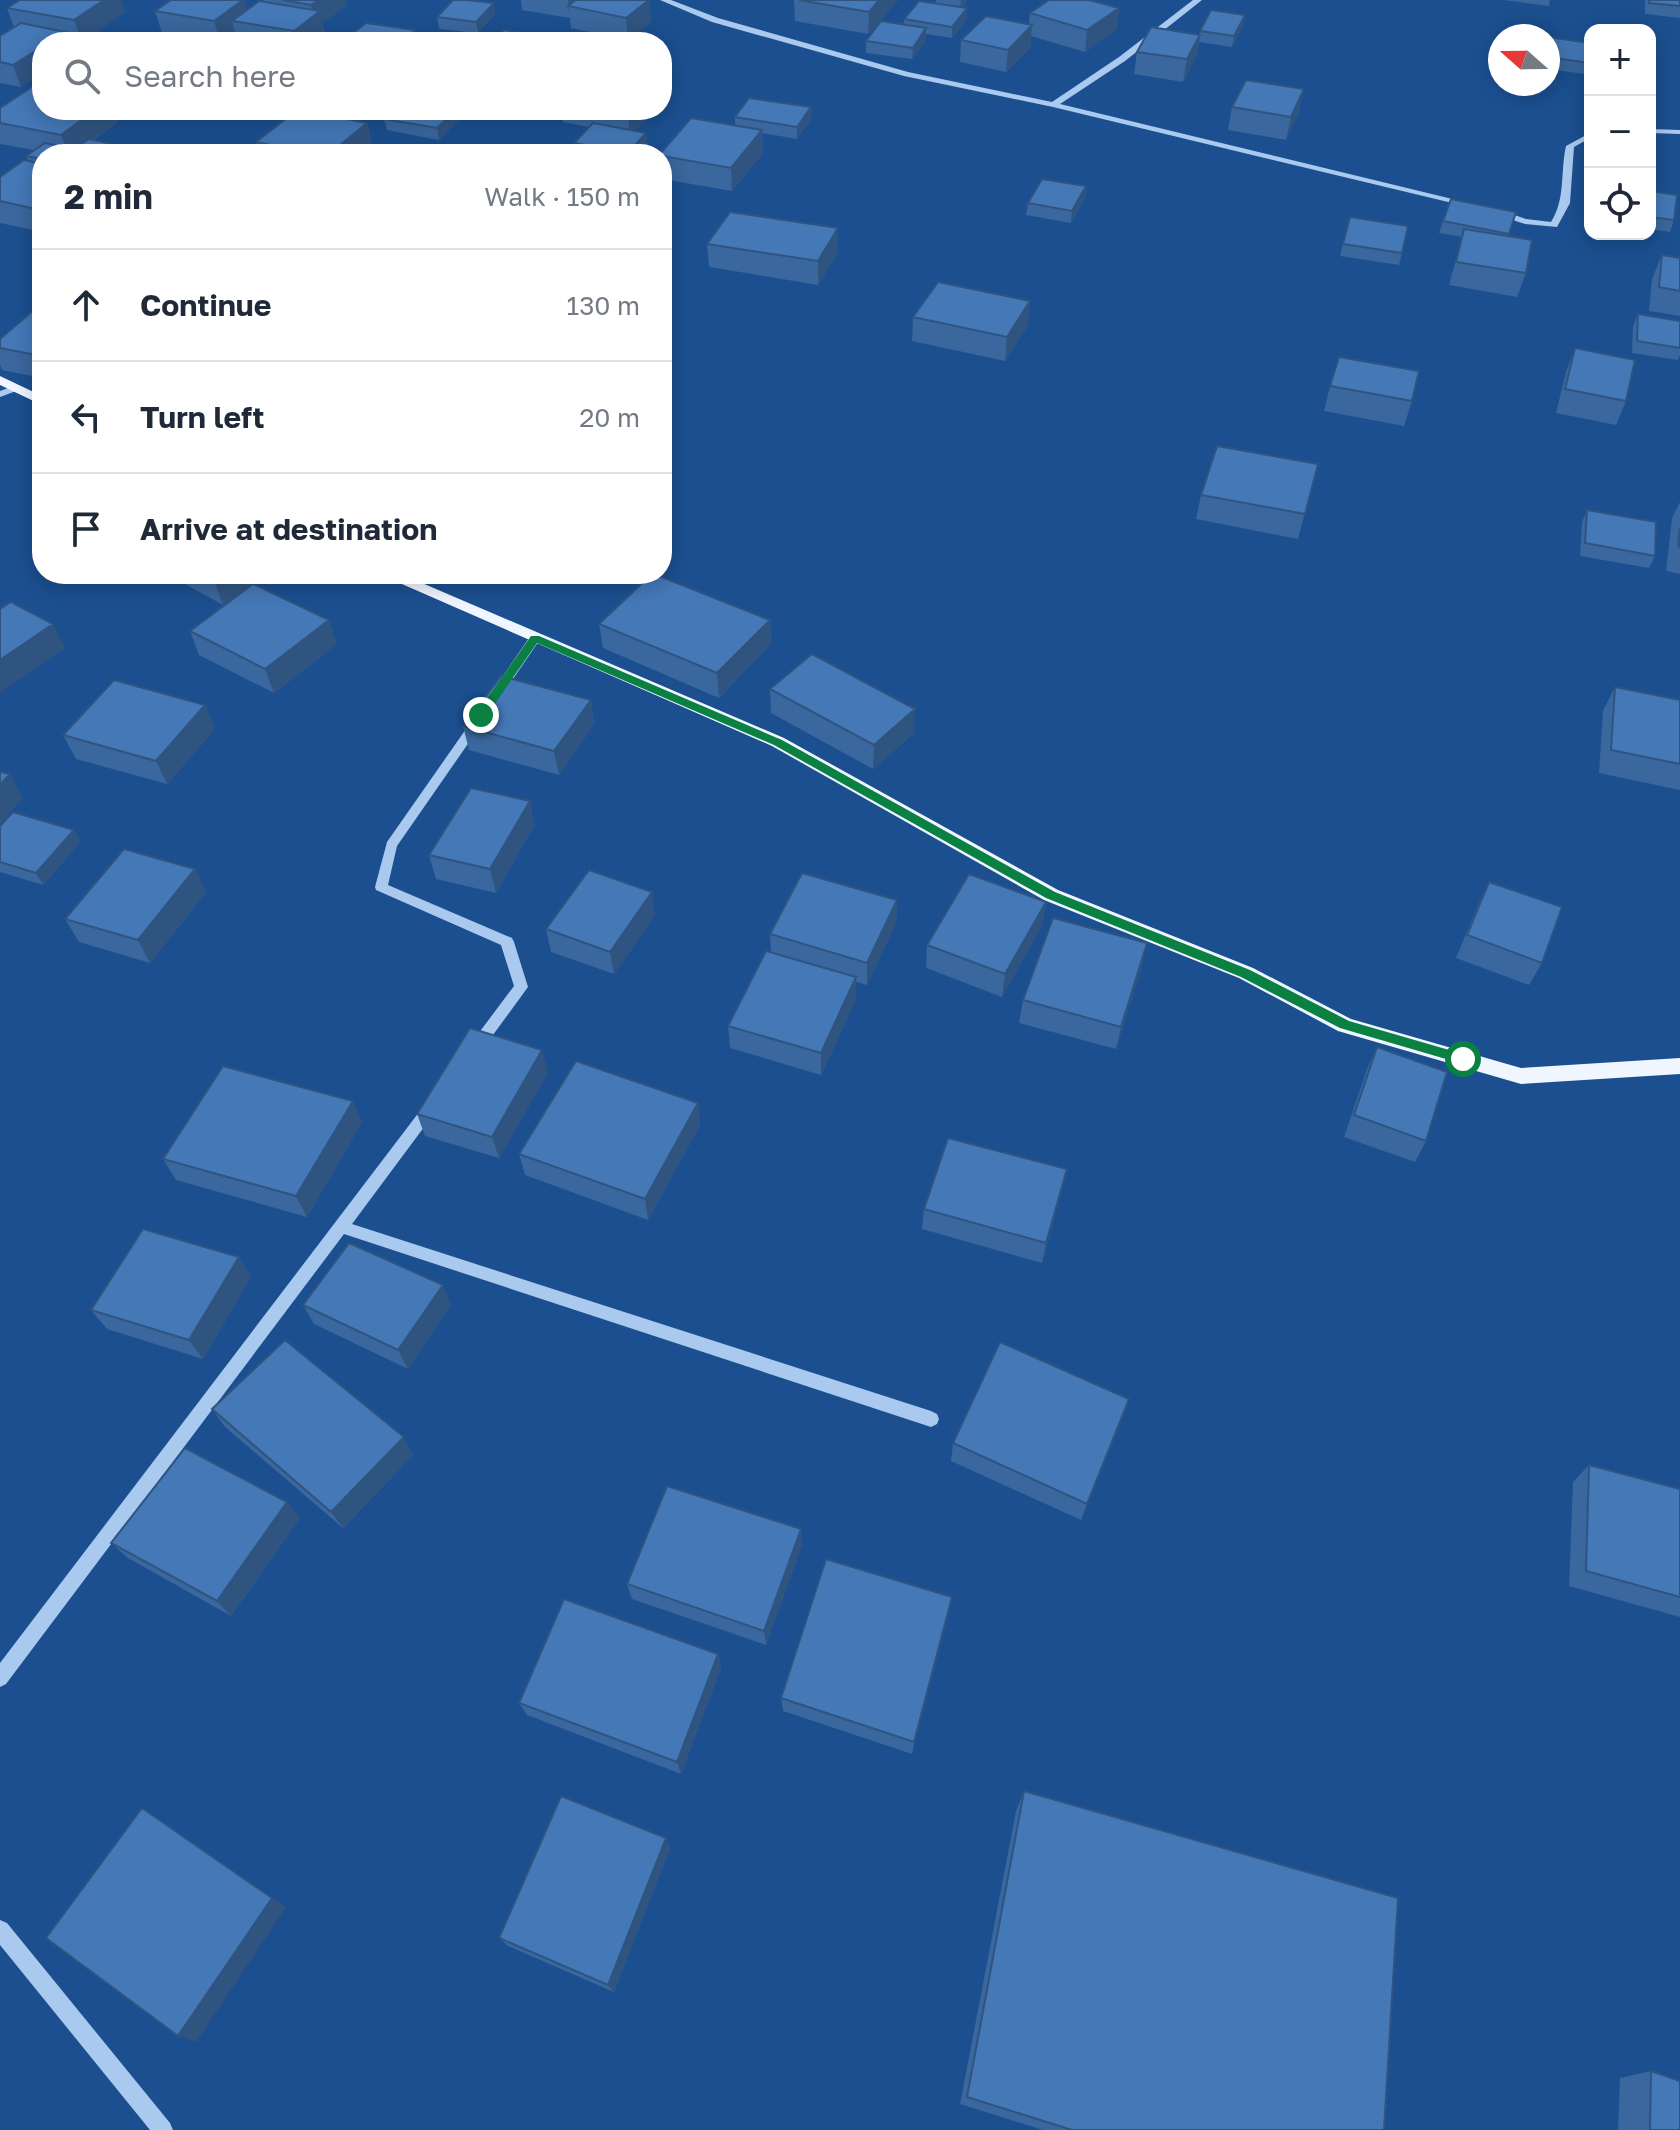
<!DOCTYPE html>
<html lang="en">
<head>
<meta charset="utf-8">
<style>
  :root { --surface:#fff; --page:#f6f6f7; --text:#1f2937; --muted:#747a83; --line:#e0e1e3 }
  body { margin:0; font-family:"Golos Text",sans-serif; background:var(--page); color:var(--text) }
  .controls { position:absolute; right:24px; top:24px; display:grid; overflow:hidden; border-radius:16px; box-shadow:0 4px 20px #0003 }
  .controls button { width:72px; height:72px; display:grid; place-items:center; padding:0; border:0; border-bottom:2px solid var(--line); background:var(--surface); color:var(--text); font:40px sans-serif }
  .compass { position:absolute; left:1488px; top:24px; width:72px; height:72px; border-radius:50%; background:var(--surface); box-shadow:0 4px 20px #0003; rotate:290deg }
  .stop { position:absolute; width:24px; height:24px; margin:-18px; border:6px solid #0b8043; border-radius:50%; background:#fff }
  .stop.end { background:#0b8043; border-color:#fff; box-shadow:0 2px 8px #0008 }
  .list { margin:0; padding:0; list-style:none }
  h2 { display:flex; justify-content:space-between; align-items:center; height:104px; margin:0; padding:0 32px; font-size:34px }
  h2 small { font-size:26px; font-weight:400; color:var(--muted) }
  .list li { display:grid; grid-template-columns:52px 1fr auto; gap:24px; align-items:center; box-sizing:border-box; height:112px; padding:0 32px; border-top:2px solid var(--line) }
  .list b { display:block; font-size:30px; white-space:nowrap }
  .list em { font-size:26px; font-style:normal; color:var(--muted) }
  .icon { flex:none; width:44px; height:44px; fill:none; stroke:currentColor; stroke-width:2; stroke-linecap:round; stroke-linejoin:round }
  .map { position:relative; flex:none; width:1680px; height:2130px; overflow:hidden }
  .search { position:absolute; background:var(--surface); box-shadow:0 4px 20px #0003; left:32px; top:32px; width:640px; height:88px; display:flex; align-items:center; gap:20px; box-sizing:border-box; padding:0 28px; border-radius:32px; color:var(--muted); font-size:30px }
  .panel { position:absolute; background:var(--surface); box-shadow:0 4px 20px #0003; left:32px; top:144px; width:640px; height:440px; border-radius:32px }
  .map>svg:first-child { display:block }
  .lines { fill:none; stroke-linecap:round; stroke-linejoin:round }
  .minor { fill:#a9c9ee; fill-rule:evenodd }
  .major { fill:#f0f6ff; fill-rule:evenodd }
  .wall { fill:#3a679d }
  .shaded-wall { fill:#305480 }
  .building { fill:#4478b7; stroke:#305480; stroke-width:2 }
  .route { fill:#0b8043 }
</style>
</head>
<body>
<div class="map">
<svg width="1680" height="2130" viewBox="0 0 1680 2130">
  <rect width="100%" height="100%" fill="#1b4f8f"/>
  <g class="lines">
    <path class="minor" d="M660 0H671L718 18 908 72 1052 102 1119 57 1193 0H1202L1125 61 1060 104 1473 204 1469 207 1053 107 904 76 712 22Z
      M1650 129 1680 130V134L1650 133Z
      M1590 133V138L1574 147 1570 203 1557 227 1525 224 1494 214 1493 212 1497 209 1526 219 1551 222C1566 198 1560 173 1566 146Z
      M16 385 19 386V390L0 397V391Z
      M535 634 541 638 539 641 502 695H494V689L531 635Z
      M477 718 481 719V725L397 846 388 885 512 938 514 942 528 987 482 1050H472L470 1046 472 1042 514 986 501 945 376 890 375 887 387 842 473 719Z
      M431 1101 436 1103 438 1107 436 1111 352 1224 931 1411 937 1414 939 1419 937 1424 931 1427 344 1234 6 1684 0 1687V1663L426 1103Z
      M0 1920 7 1923 170 2123 173 2130H150L0 1945Z"/>
    <path class="major" d="M0 376 42 396V405L0 385Z
      M379 574H401L784 738 1058 890 1253 968 1351 1019 1521 1068 1680 1058V1074L1521 1084 1338 1031 1239 978 1044 900 772 746Z"/>
  </g>
  <path class="wall" d="M20 0H121L125 12 82 42 68 39 21 87 0 83V36L14 27 7 8Z
    M171 0H245L247 10 264 2 263 0H345L346 6 322 23 325 33 314 42H238L235 32 222 42H214L162 33 155 11Z
    M521 0H649L651 22 628 40 571 28 570 18 522 10Z
    M794 0H898L868 34 795 21Z
    M936 0H967L962 8 967 20 952 38 926 34V39L912 59 866 53V41L904 25V19L936 3Z
    M1503 0H1550L1549 6Z
    M1645 0H1680V18L1645 14Z
    M1119 8 1116 30 1085 52 1031 36 1030 48 1006 72 960 62 961 40 1029 25 1030 13Z
    M495 14 478 33 439 29 437 17Z
    M1243 26 1232 47 1199 42 1196 57 1183 82 1134 74 1137 52 1199 35 1200 31Z
    M1548 37 1589 63 1585 74 1548 69Z
    M1232 107 1299 112 1286 140 1228 130Z
    M0 108 118 122 94 140 126 147 129 154H42V232L0 223V177L28 161 26 156 34 150 0 144Z
    M562 110H650V115L634 131 646 133 647 144 639 154H575L574 143 589 127 563 122Z
    M735 117 811 119 797 139 762 133 763 153 732 191 662 179V154L735 126Z
    M462 118 439 140 387 130 384 119Z
    M367 123 372 146 363 154H259L256 142Z
    M1086 186 1085 198 1071 223 1026 215 1028 203Z
    M1650 191 1674 220 1670 232 1650 229Z
    M1516 212 1508 236 1526 273 1517 297 1449 285 1462 237 1439 233 1443 221Z
    M1350 217 1402 253 1399 265 1340 256Z
    M838 228V252L818 285 709 267 707 244Z
    M1662 255 1680 258V316L1649 311 1652 279Z
    M1030 301 1028 325 1005 361 912 341 913 317Z
    M42 303V378L2 370 0 365V339Z
    M1638 314 1680 321V355L1678 360 1632 353 1633 326Z
    M1575 348 1626 401 1616 425 1556 413 1566 372Z
    M1330 386 1412 401 1404 426 1324 411Z
    M1318 464 1298 539 1196 519 1201 495Z
    M1680 502V574L1666 571 1672 518Z
    M1587 510 1655 556 1649 568 1580 556 1582 522Z
    M167 574H269L254 584 337 644 274 693 199 655 190 631 238 595 223 605Z
    M770 620 771 644 719 698 603 648 599 624Z
    M1615 687 1680 700V790L1599 773 1603 711Z
    M770 689 914 733 873 769 771 713Z
    M591 700 594 724 559 775 469 750 463 726Z
    M205 705 215 729 167 784 76 759 63 735Z
    M535 824 496 893 436 879 429 855Z
    M0 826 74 830 80 842 43 885 0 872Z
    M195 869 206 892 150 963 79 942 65 919Z
    M1489 882 1542 963 1529 985 1456 958 1478 905Z
    M897 900 896 923 867 985 856 982V999L821 1075 730 1048 728 1026 771 952 770 934Z
    M1046 902 1042 925 1002 997 926 968 927 945Z
    M655 915 614 974 551 952 546 929Z
    M1142 966 1116 1049 1019 1023 1023 1000Z
    M1377 1047 1426 1141 1415 1162 1344 1137 1367 1069Z
    M548 1072 499 1158 425 1136 417 1114Z
    M698 1103 700 1125 648 1220 525 1175 519 1154Z
    M362 1122 307 1217 176 1180 163 1159Z
    M1067 1169 1062 1190 1042 1263 922 1229 924 1209Z
    M239 1257 251 1277 203 1359 107 1329 91 1310Z
    M303 1305H451L408 1369 314 1324Z
    M212 1409 413 1455 343 1528 225 1427Z
    M1123 1417 1081 1520 951 1461 953 1443Z
    M1589 1465 1680 1489V1617L1569 1586 1573 1482Z
    M287 1502 300 1518 231 1616 128 1558 111 1543Z
    M801 1529 802 1545 766 1645 632 1599 627 1584Z
    M949 1612 912 1754 783 1711 781 1698Z
    M718 1654 721 1668 681 1774 527 1715 519 1703Z
    M1024 1791 1384 2130H1043L960 2104 1016 1811Z
    M666 1838 670 1848 614 1992 508 1946 499 1938Z
    M1651 2071 1680 2130H1618L1620 2078Z"/>
  <path class="shaded-wall" d="M104 0H121L125 12 82 42 74 20Z
    M243 0H245L250 21H232L235 32 220 42 214 21Z
    M318 0H345L346 6 322 23 325 33 314 42H296L294 31 313 16 311 5Z
    M568 0H590L568 6 570 18Z
    M649 0 651 22 628 40 626 18Z
    M879 0H898L868 34 869 12Z
    M961 0H967L960 10Z
    M494 3 495 14 478 33 476 22Z
    M967 8V20L952 38V27Z
    M1119 8 1116 30 1085 52 1087 30Z
    M1245 15 1243 26 1232 47 1234 36Z
    M1032 25 1030 48 1006 72 1008 50Z
    M926 28V39L912 59 913 48Z
    M415 30 417 42H402Z
    M65 32 69 42H49Z
    M1200 35 1196 57 1183 82 1187 59Z
    M42 47V74L21 87 13 65Z
    M668 61 670 83 662 90V66Z
    M1304 89 1299 112 1286 140 1291 117Z
    M811 107V119L797 139V127Z
    M95 110H114L118 122 74 154H68L61 135Z
    M456 110H460L462 118 439 140 437 128Z
    M630 110H650V115L630 135 628 112Z
    M367 123 372 146 363 154H329Z
    M762 130 763 153 732 191 731 168Z
    M646 133 647 144 639 154H628Z
    M126 147 129 154H116Z
    M1086 186 1085 198 1071 223 1072 211Z
    M838 228V252L818 285V261Z
    M1030 301 1028 325 1005 361 1007 337Z
    M224 574H269L223 605 214 581Z
    M329 620 337 644 274 693 265 669Z
    M770 620 771 644 719 698 717 673Z
    M53 624 65 648 0 693V660Z
    M591 700 594 724 559 775 554 751Z
    M205 705 215 729 167 784 156 761Z
    M915 709 914 733 873 769 874 745Z
    M10 774 23 798 0 824V785Z
    M530 801 535 824 496 893 490 869Z
    M74 830 80 842 43 885 36 873Z
    M195 869 206 892 150 963 138 940Z
    M652 892 655 915 614 974 610 952Z
    M897 900 896 923 867 985V963Z
    M1046 902 1042 925 1002 997 1005 974Z
    M1147 943 1142 966 1116 1049 1121 1027Z
    M856 977V999L821 1075V1053Z
    M542 1050 548 1072 499 1158 492 1137Z
    M353 1101 362 1122 307 1217 296 1196Z
    M698 1103 700 1125 648 1220 645 1199Z
    M1067 1169 1062 1190 1042 1263 1046 1243Z
    M239 1257 251 1277 203 1359 189 1340Z
    M443 1285 451 1305 408 1369 398 1350Z
    M1129 1399 1123 1417 1081 1520 1087 1504Z
    M404 1437 413 1455 343 1528 331 1512Z
    M287 1502 300 1518 231 1616 217 1601Z
    M801 1529 802 1545 766 1645 764 1631Z
    M952 1597 949 1612 912 1754 914 1742Z
    M718 1654 721 1668 681 1774 677 1762Z
    M142 1808 286 1907 196 2042 178 2036Z
    M666 1838 670 1848 614 1992 608 1985Z"/>
  <path class="building" d="M20 0H104L74 20 7 8Z
    M171 0H243L214 21 155 11Z
    M283 0H318L311 5Z
    M453 0H466L494 3 476 22 437 17Z
    M576 0H649L626 18 568 6Z
    M799 0H879L869 12Z
    M1049 0H1089L1119 8 1087 30 1030 13Z
    M1649 0H1680V6L1649 3Z
    M259 1 320 11 294 31 232 21Z
    M919 1 967 8 952 27 904 19Z
    M1211 10 1245 15 1234 36 1200 31Z
    M986 16 1032 25 1008 50 961 40Z
    M881 21 926 28 913 48 866 41Z
    M21 23 65 32 49 42H42V47L13 65 0 62V36Z
    M366 23 415 30 402 42H342Z
    M1151 27 1200 35 1187 59 1137 52Z
    M504 30 551 38 547 42H490Z
    M1548 37 1590 43 1589 63 1548 57Z
    M1246 80 1304 89 1291 117 1232 107Z
    M35 85 42 86V110H95L61 135 0 123V108Z
    M749 98 811 107 797 127 735 117Z
    M297 110H301L367 123 329 154H315L256 142Z
    M394 110H456L437 128 384 119Z
    M691 118 762 130 731 168 662 156V154H660Z
    M593 123 646 133 628 153 574 143Z
    M89 139 126 147 116 154H42V159L26 156 45 143 74 149Z
    M24 160 42 164V209L40 210 0 201V177Z
    M1042 179 1086 186 1072 211 1028 203Z
    M1650 191 1677 195 1674 220 1650 217Z
    M1451 199 1516 212 1509 234 1443 221Z
    M730 212 838 228 818 261 707 244Z
    M1350 217 1408 226 1402 253 1343 244Z
    M1464 229 1532 240 1526 273 1456 262Z
    M1662 255 1680 258V291L1659 287Z
    M938 282 1030 301 1007 337 913 317Z
    M42 303V356L0 348V339Z
    M1638 314 1680 321V348L1637 341Z
    M1575 348 1635 360 1626 401 1565 389Z
    M1339 357 1419 371 1412 401 1330 386Z
    M1217 446 1318 464 1305 514 1201 495Z
    M1587 510 1656 522 1655 556 1585 543Z
    M1680 527V547L1678 546Z
    M201 574H224L214 581Z
    M652 574H654L770 620 717 673 599 624Z
    M253 584 329 620 265 669 190 631Z
    M11 602 53 624 0 660V609Z
    M812 654 915 709 874 745 770 689Z
    M501 676 591 700 554 751 463 726Z
    M114 680 205 705 156 761 63 735Z
    M1615 687 1680 700V764L1611 750Z
    M0 772 10 774 0 785Z
    M471 788 530 801 490 869 429 855Z
    M13 812 74 830 36 873 0 862V826Z
    M124 849 195 869 138 940 65 919Z
    M589 870 652 892 610 952 546 929Z
    M802 873 897 900 867 963 770 934Z
    M969 874 1046 902 1005 974 927 945Z
    M1489 882 1562 907 1542 963 1467 935Z
    M1053 918 1147 943 1121 1027 1023 1000Z
    M766 951 856 977 821 1053 728 1026Z
    M470 1028 542 1050 492 1137 417 1114Z
    M1377 1047 1447 1072 1426 1141 1354 1115Z
    M576 1061 698 1103 645 1199 519 1154Z
    M223 1066 353 1101 296 1196 163 1159Z
    M948 1138 1067 1169 1046 1243 924 1209Z
    M143 1229 239 1257 189 1340 91 1310Z
    M349 1243 443 1285 398 1350 303 1305Z
    M285 1340 404 1437 331 1512 212 1409Z
    M1000 1342 1129 1399 1087 1504 953 1443Z
    M185 1448 287 1502 217 1601 111 1543Z
    M1589 1465 1680 1489V1597L1586 1571Z
    M667 1486 801 1529 764 1631 627 1584Z
    M826 1559 952 1597 914 1742 781 1698Z
    M564 1599 718 1654 677 1762 519 1703Z
    M1024 1791 1398 1898 1384 2130H1072L967 2097Z
    M561 1796 666 1838 608 1985 499 1938Z
    M142 1808 272 1898 178 2036 46 1938Z
    M1651 2071 1680 2081V2130H1650Z"/>
  <path class="route" d="M531 636H539L782 740 1055 892 1250 970 1349 1021 1463 1054 1469 1059 1463 1064 1340 1028 1241 977 1046 898 774 745 537 643 485 718H477V713Z"/>
</svg>
<div class="controls">
<button>+</button>
<button>−</button>
<button><svg class="icon" aria-label="locate" viewBox="0 0 24 24"><circle cx="12" cy="12" r="6"/><path d="M12 2v4M12 18v4M2 12h4M18 12h4"/></svg></button>
</div>
<svg class="compass" viewBox="-18 -18 36 36"><path d="M0-13l5 13h-10z" fill="#e53935"/><path d="M0 13l5-13h-10z" fill="#747a83"/></svg>
<div class="stop" style="left:1463px;top:1059px"></div>
<div class="stop end" style="left:481px;top:715px"></div>
<div class="search"><svg class="icon" aria-label="search" viewBox="0 0 24 24"><circle cx="10" cy="10" r="6"/><path d="M15 15l6 6"/></svg>Search here</div>
<section class="panel">
<h2>2 min<small>Walk · 150 m</small></h2>
<ul class="list">
<li><svg class="icon" aria-label="ahead" viewBox="0 0 24 24"><path d="M12 20V5M6 11l6-6 6 6"/></svg><div><b>Continue</b></div><em>130 m</em></li>
<li><svg class="icon" aria-label="left" viewBox="0 0 24 24"><path d="M17 20v-9H6M10 6l-5 5 5 5"/></svg><div><b>Turn left</b></div><em>20 m</em></li>
<li><svg class="icon" aria-label="arrive" viewBox="0 0 24 24"><path d="M6 21V4h12l-3 4 3 4H6"/></svg><div><b>Arrive at destination</b></div></li>
</ul>
</section>
</div>
</body>
</html>
